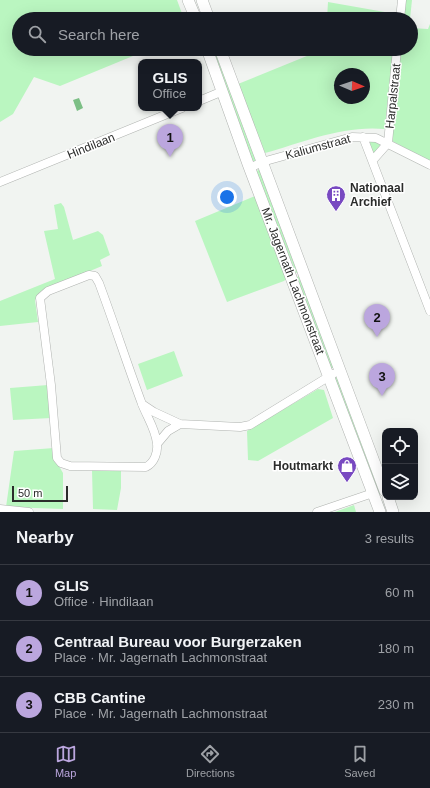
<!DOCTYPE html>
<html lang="en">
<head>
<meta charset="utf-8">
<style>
  :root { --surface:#171b24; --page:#20242c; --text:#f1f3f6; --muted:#9ea1a6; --line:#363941; --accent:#bba6de }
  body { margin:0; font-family:Helvetica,sans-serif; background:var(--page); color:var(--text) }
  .controls { position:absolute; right:12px; bottom:12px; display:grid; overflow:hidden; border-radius:8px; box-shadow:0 4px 16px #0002 }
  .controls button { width:36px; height:36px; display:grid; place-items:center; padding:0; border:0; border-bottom:1px solid var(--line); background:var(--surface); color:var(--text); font:20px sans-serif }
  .compass { position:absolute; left:334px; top:68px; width:36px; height:36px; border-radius:50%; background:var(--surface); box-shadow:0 4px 16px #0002; rotate:92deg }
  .scale { position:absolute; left:12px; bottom:10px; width:56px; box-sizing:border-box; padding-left:4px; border:2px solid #2b2c2b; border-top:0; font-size:11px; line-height:14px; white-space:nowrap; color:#2b2c2b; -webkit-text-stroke:3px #fff; paint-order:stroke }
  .you { position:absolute; left:227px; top:197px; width:14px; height:14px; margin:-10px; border:3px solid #fff; border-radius:50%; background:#1a73e8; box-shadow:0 0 0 6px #1a73e833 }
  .badge { display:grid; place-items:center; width:26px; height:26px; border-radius:50%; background:var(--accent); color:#111; font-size:13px; font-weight:700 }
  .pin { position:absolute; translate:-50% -33px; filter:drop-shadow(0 1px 2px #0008) }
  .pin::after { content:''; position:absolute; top:21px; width:14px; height:12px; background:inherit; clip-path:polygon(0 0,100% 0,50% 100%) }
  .popup { position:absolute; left:138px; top:59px; width:64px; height:52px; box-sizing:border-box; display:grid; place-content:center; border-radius:8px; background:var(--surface); filter:drop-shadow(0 1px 3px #0005); font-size:13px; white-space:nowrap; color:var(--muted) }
  .popup b { font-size:15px; color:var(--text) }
  .popup::after { content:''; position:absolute; left:50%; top:100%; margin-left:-8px; border:8px solid transparent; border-top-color:var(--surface) }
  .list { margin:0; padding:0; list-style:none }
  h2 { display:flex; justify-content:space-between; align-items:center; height:52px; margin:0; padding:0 16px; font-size:17px }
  h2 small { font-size:13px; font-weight:400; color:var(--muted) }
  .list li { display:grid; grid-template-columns:26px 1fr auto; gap:12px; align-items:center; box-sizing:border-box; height:56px; padding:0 16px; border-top:1px solid var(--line) }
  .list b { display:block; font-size:15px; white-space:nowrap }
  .list p { margin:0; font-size:13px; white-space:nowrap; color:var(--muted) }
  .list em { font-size:13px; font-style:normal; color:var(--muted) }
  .icon { flex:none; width:22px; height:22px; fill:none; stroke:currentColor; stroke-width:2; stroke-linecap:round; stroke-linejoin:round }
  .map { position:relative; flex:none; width:430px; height:512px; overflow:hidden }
  .search { position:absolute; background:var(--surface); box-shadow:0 4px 16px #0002; left:12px; right:12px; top:12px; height:44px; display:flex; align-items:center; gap:10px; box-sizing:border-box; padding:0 14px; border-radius:22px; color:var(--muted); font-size:15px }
  .sheet { height:220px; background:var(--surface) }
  nav { display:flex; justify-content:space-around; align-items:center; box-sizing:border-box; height:56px; border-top:1px solid var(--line); background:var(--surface); font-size:11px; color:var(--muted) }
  nav a { display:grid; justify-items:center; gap:2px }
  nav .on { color:var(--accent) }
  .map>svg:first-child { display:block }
  .green { fill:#baf6c0; fill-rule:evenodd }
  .water { fill:#7cbf85 }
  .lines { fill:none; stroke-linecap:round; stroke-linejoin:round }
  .minor-casing { stroke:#b0b3b0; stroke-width:9 }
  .secondary-casing { stroke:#b0b3b0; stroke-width:12 }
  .minor { stroke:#fff; stroke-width:8 }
  .secondary { stroke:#fff; stroke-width:11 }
  .labels { text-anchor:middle; stroke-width:3; stroke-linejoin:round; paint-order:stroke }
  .street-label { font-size:12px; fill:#2b2c2b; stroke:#fff }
  .poi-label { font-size:12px; font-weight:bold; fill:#2b2c2b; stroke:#fff; text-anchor:start }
</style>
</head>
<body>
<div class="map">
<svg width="430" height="512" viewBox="0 0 430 512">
  <rect width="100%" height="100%" fill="#f1f4f1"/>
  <path class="green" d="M0 0H177L184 19H19V49H150L60 86 34 77 13 114 0 122Z
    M406 0H412L410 19H404Z
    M328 2 396 14V19H327Z
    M430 24V161L392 141 400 49H411V28L428 29Z
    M210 49H217L256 160 255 161H252Z
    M324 49H393L385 129C343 125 304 142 265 153L238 84ZM340 74H364V98H340Z
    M372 141 379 142 381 147 375 153H373L369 142Z
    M259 169 298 272 296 273 256 172Z
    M255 196 286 279 284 281 227 302 195 221Z
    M61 203 64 207 73 240 98 231 103 235 110 255 100 260 102 266 40 292 35 300 38 322 0 326V332V301L55 279 44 231 58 229 54 205Z
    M300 275 334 368H330L296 278Z
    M174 351 183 376 147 390 138 364Z
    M336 375 381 494 378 495 334 379Z
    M48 385 51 418 13 420 10 388Z
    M318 389 324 390 333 418 258 461 248 460 247 431Z
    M54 448 56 461 63 473V509L6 507 14 451Z
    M92 470H121V488L117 510 93 509Z
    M354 505 356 512H335Z"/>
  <path class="water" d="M79 98 83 108 77 111 73 100Z"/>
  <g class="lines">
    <g class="minor-casing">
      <path id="minor" d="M400 19 402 0
        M199 101 223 91
        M363 137 430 311
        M373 160 388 143 397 49
        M250 168 262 162 352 137 376 138 430 165
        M0 182 182 108
        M89 275 95 276 99 283C114 323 127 364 142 404 147 417 156 430 157 444 158 453 154 463 146 467L70 466 61 463 57 458 51 385 40 298 48 291Z
        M142 404 154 412 180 424 240 427 250 425 333 374
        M157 444 168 431 180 424
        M0 509 29 512
        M317 512 373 493"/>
    </g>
    <g class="secondary-casing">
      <path id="secondary" d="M188 0 196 19
        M202 0 209 19
        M207 49 248 164 380 512
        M220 49 385 491
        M388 497 393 512"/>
    </g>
    <use href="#minor" class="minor"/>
    <use href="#secondary" class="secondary"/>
  </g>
  <defs>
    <g id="building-pin" transform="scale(1)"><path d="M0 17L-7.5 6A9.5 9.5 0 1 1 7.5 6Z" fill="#7849c1" stroke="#fff"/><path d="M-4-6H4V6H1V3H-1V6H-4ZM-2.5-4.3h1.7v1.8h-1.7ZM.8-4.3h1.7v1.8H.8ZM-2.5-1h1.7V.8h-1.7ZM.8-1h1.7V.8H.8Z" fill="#fff"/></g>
    <g id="shop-pin" transform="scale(1)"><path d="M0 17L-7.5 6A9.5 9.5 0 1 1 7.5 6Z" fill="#7849c1" stroke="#fff"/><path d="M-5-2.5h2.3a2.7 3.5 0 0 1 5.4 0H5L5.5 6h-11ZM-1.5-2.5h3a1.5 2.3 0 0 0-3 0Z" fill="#fff"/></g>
  </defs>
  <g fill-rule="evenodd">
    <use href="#building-pin" x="336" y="195"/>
    <use href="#shop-pin" x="347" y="466"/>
  </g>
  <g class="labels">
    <g class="street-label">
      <text transform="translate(393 96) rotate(-84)" y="4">Harpalstraat</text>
      <text transform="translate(91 146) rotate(-22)" y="4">Hindilaan</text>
      <text transform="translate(318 147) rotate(-15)" y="4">Kaliumstraat</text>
      <text transform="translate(293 281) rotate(69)" y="4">Mr. Jagernath Lachmonstraat</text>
    </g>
    <g class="poi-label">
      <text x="350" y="192">Nationaal<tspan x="350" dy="14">Archief</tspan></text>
      <text x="333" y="470" text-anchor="end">Houtmarkt</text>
    </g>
  </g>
</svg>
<div class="controls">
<button><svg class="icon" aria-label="locate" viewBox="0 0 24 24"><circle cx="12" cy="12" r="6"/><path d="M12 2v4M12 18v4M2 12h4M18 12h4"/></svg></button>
<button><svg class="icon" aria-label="layers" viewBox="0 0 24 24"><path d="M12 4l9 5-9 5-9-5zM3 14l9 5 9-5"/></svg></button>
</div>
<svg class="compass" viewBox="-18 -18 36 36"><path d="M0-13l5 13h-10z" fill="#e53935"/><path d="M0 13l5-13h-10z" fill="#9ea1a6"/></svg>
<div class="scale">50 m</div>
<div class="you"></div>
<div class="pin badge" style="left:170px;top:157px">1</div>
<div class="popup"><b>GLIS</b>Office</div>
<div class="pin badge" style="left:377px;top:337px">2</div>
<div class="pin badge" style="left:382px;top:396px">3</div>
<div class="search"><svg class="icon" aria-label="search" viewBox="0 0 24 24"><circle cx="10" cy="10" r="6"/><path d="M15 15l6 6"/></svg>Search here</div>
</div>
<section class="sheet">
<h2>Nearby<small>3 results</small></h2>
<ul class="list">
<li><span class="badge">1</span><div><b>GLIS</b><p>Office · Hindilaan</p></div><em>60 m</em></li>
<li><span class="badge">2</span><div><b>Centraal Bureau voor Burgerzaken</b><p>Place · Mr. Jagernath Lachmonstraat</p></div><em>180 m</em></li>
<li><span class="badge">3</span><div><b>CBB Cantine</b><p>Place · Mr. Jagernath Lachmonstraat</p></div><em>230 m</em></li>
</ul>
</section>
<nav>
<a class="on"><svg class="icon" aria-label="map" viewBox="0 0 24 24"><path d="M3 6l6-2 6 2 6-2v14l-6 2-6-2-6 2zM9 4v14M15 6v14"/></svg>Map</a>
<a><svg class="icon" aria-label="directions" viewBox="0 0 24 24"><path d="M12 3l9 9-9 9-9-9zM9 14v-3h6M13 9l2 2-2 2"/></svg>Directions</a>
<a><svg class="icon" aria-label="saved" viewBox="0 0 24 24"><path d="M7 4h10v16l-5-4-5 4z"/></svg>Saved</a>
</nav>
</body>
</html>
